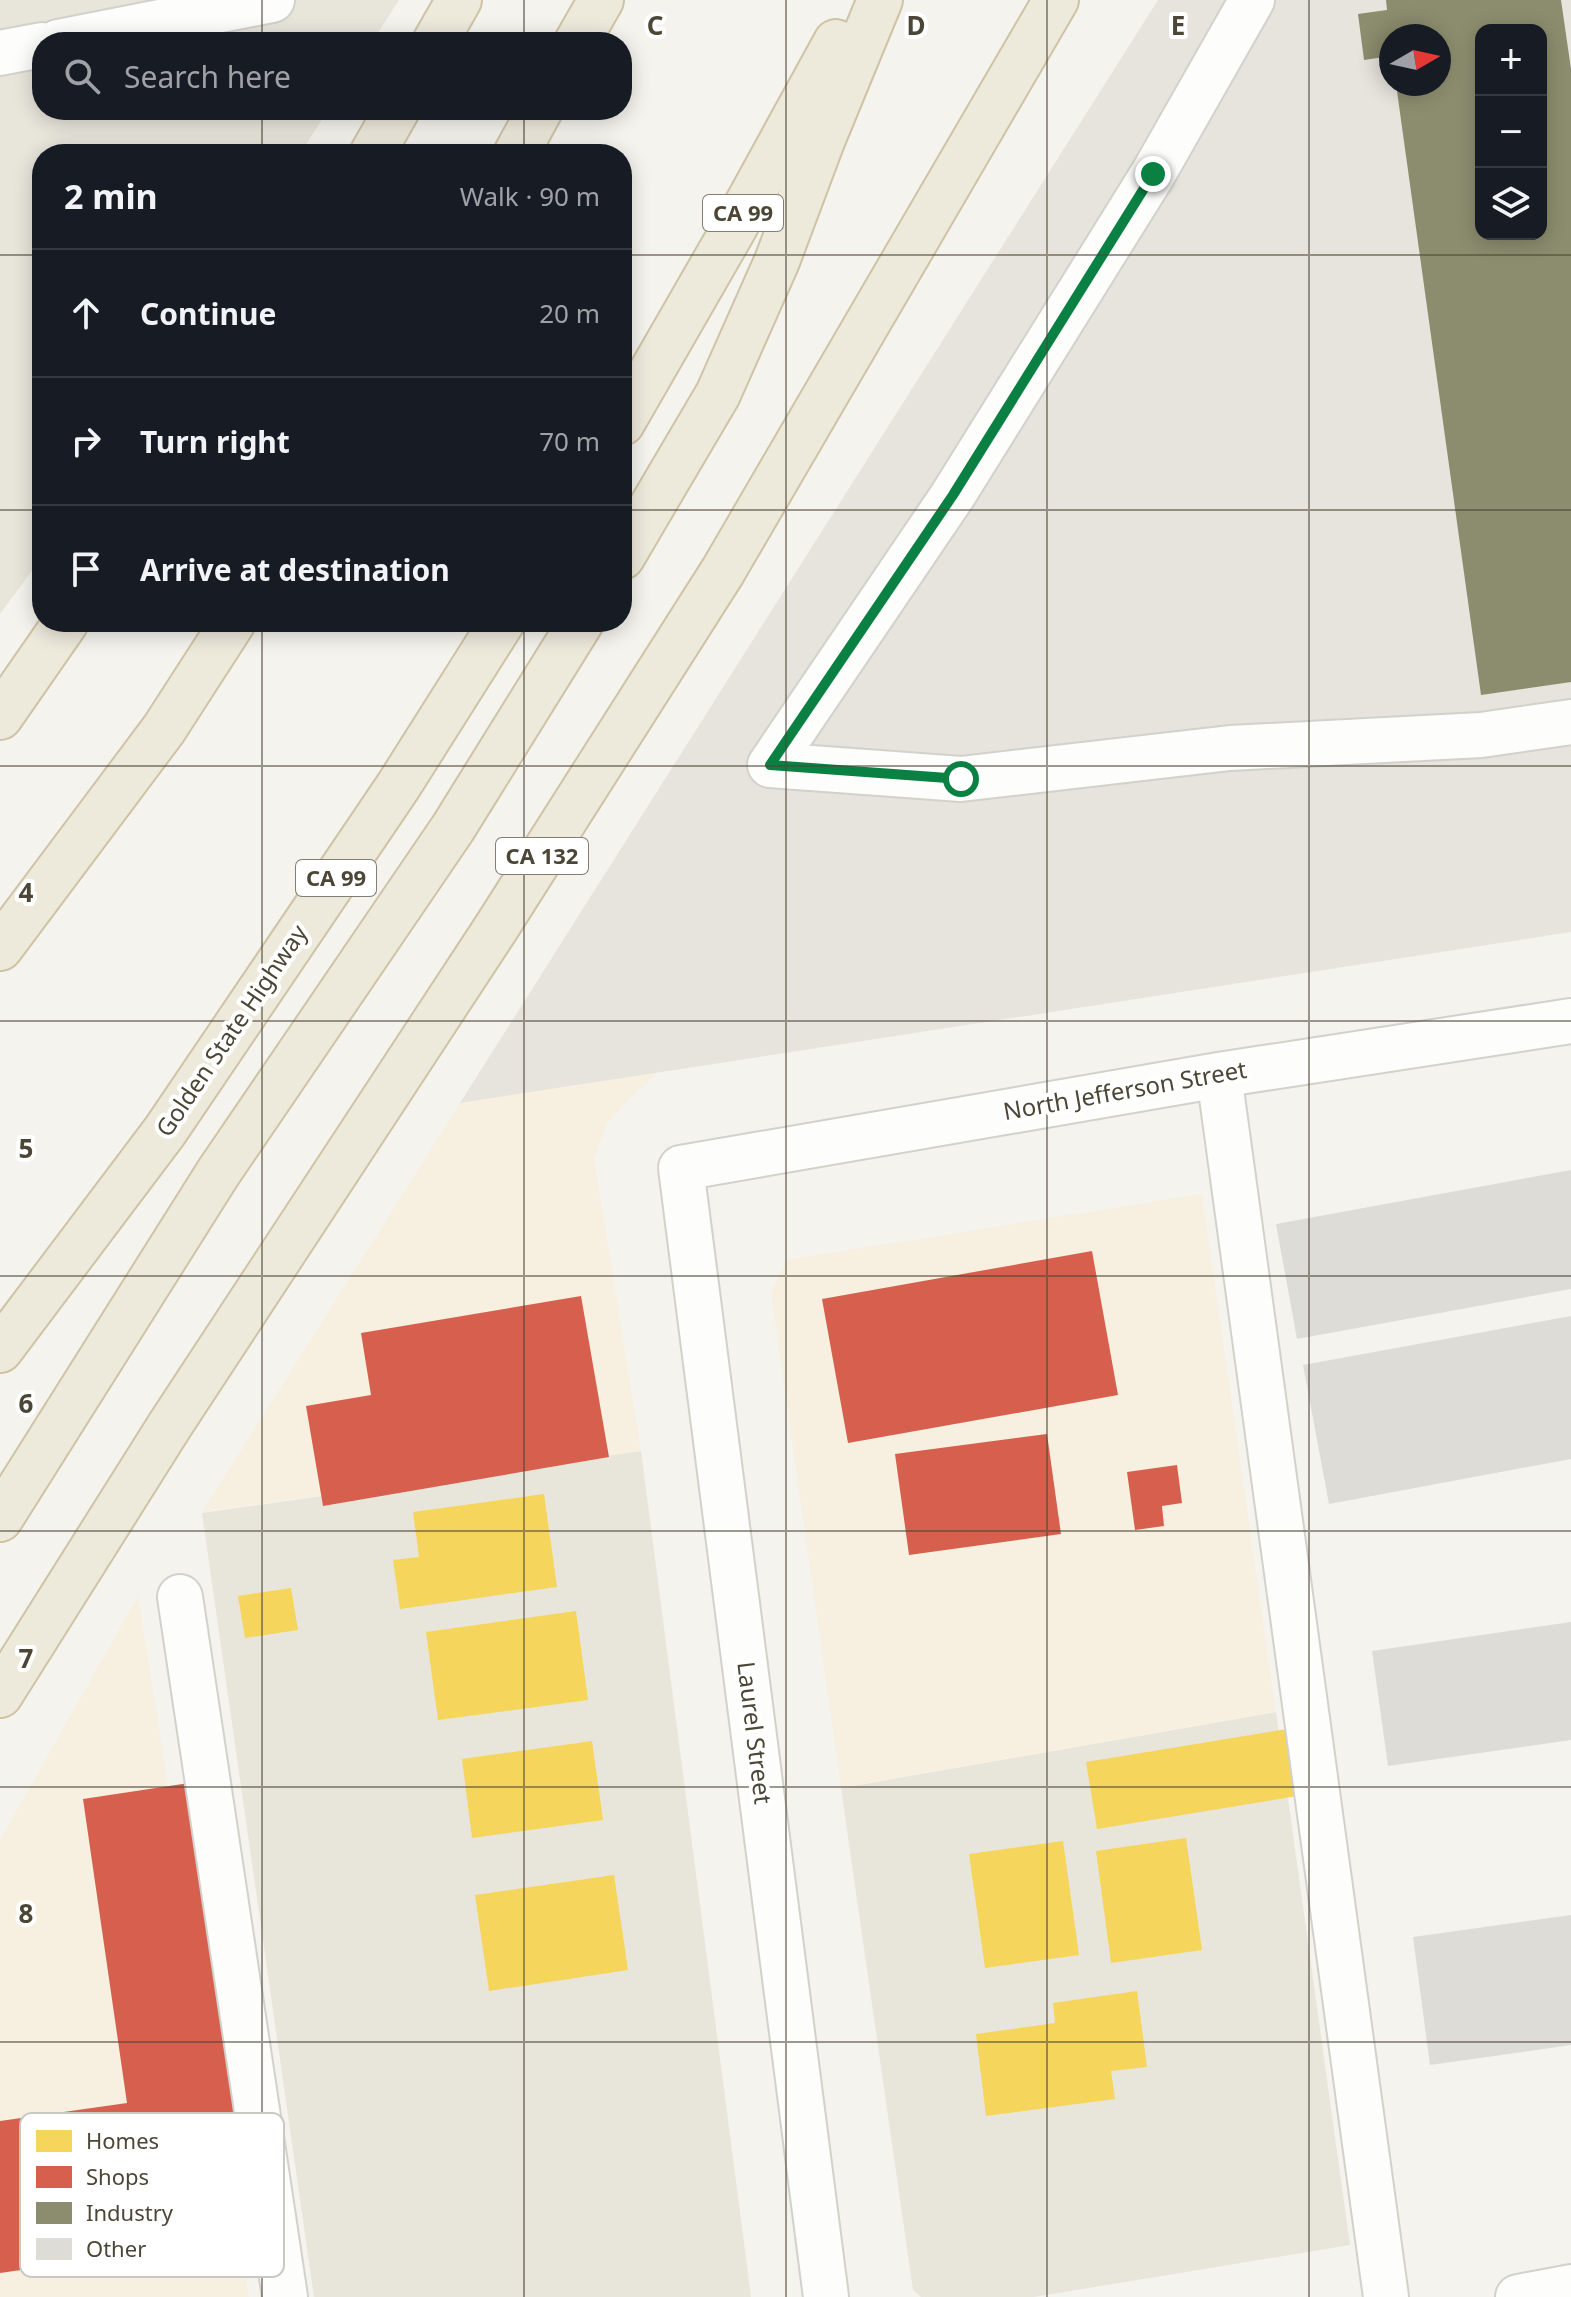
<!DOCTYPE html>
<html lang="en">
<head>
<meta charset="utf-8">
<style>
  :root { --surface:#171b24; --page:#20242c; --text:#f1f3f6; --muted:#9ea1a6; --line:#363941 }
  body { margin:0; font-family:"Noto Sans",sans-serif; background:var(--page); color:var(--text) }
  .controls { position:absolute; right:24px; top:24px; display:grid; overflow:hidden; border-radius:16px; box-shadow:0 4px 20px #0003 }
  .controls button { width:72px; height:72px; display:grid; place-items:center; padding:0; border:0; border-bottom:2px solid var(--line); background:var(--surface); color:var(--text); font:40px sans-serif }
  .compass { position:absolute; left:1379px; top:24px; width:72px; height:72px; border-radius:50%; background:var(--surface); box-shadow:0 4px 20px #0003; rotate:81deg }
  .stop { position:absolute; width:24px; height:24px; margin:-18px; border:6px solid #0b8043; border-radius:50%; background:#fff }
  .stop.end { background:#0b8043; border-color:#fff; box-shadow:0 2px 8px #0008 }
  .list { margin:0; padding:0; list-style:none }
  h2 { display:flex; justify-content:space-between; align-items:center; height:104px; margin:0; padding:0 32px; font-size:34px }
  h2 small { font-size:26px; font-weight:400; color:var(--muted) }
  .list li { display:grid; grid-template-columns:52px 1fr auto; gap:24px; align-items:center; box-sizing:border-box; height:128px; padding:0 32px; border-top:2px solid var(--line) }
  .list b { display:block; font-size:30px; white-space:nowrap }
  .list em { font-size:26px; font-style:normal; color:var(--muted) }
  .icon { flex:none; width:44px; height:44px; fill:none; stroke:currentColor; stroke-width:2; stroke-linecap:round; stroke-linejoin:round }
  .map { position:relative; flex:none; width:1571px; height:2297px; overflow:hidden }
  .search { position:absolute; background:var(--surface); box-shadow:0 4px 20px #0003; left:32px; top:32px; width:600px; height:88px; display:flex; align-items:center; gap:20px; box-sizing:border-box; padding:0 28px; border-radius:32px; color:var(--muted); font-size:30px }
  .panel { position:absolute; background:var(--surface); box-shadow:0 4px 20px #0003; left:32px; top:144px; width:600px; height:488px; border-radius:32px }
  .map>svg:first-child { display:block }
  .residential { fill:#e8e5db }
  .commercial { fill:#f7f0e0 }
  .industrial { fill:#e7e3dd; fill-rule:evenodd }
  .homes { fill:#f6d55c }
  .shops { fill:#d6604d }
  .industry { fill:#8c8c6e; fill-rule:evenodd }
  .building { fill:#dedcd6 }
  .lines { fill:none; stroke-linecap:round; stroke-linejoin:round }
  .minor-casing { stroke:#d2d1cb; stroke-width:48 }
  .highway-casing { stroke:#cfc3a6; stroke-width:48 }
  .minor { stroke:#fdfdfc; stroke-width:44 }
  .highway { stroke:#ede9db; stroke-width:44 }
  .route { stroke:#0b8043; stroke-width:10 }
  .grid { fill:none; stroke:#4c4637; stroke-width:2; stroke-opacity:0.55 }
  .labels { text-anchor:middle; stroke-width:8; stroke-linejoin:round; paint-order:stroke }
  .shield { fill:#fff; stroke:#827e73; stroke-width:2 }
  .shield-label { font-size:22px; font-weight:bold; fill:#4c4637 }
  .street-label { font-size:24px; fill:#4c4637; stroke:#fff }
  .key { fill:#fff; stroke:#c9c8c3; stroke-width:2 }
  .key-label { font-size:22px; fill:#4c4637 }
  .grid-label { font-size:26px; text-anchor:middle; font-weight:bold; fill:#4c4637; stroke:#fff; stroke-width:8; stroke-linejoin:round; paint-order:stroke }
</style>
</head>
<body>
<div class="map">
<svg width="1571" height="2297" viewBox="0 0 1571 2297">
  <rect width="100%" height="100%" fill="#f4f3ee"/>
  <path class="residential" d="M0 0H399L372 42H42V110H328L300 154H42V557L0 614Z
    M641 1451 751 2297H314L202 1513Z
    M1276 1712 1350 2245 1034 2297H921L913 2290 841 1788Z"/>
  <path class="commercial" d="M659 1072 635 1093 608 1122 594 1159 641 1451 202 1512 460 1103Z
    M1202 1194 1276 1712 841 1788 771 1292 787 1260Z
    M138 1596 249 2297H0V1840Z"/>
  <path class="industrial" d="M1158 0H1571V932L460 1103ZM1481 30H1541V234H1481ZM1391 36H1439V84H1391Z"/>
  <path class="homes" d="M544 1494 557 1587 400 1609 393 1560 419 1557 413 1512Z
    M291 1588 298 1630 245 1638 238 1596Z
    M576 1611 588 1700 438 1720 426 1632Z
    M1287 1729 1297 1796 1097 1829 1086 1762Z
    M592 1741 603 1820 472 1838 462 1759Z
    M1186 1838 1202 1950 1111 1963 1096 1851Z
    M1063 1841 1079 1955 985 1968 969 1854Z
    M614 1875 628 1970 489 1991 475 1895Z
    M1137 1991 1147 2067 1111 2071 1115 2099 986 2116 976 2034 1055 2023 1053 2003Z"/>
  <path class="shops" d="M1092 1251 1118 1395 848 1443 822 1299Z
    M581 1296 609 1457 323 1506 306 1406 371 1395 361 1333Z
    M1047 1434 1061 1534 909 1555 895 1454Z
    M1177 1465 1182 1503 1162 1506 1164 1526 1135 1530 1127 1472Z
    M189 1783 252 2221 146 2236 148 2252 0 2273V2121L127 2103 83 1799Z"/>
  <path class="industry" d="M1386 0H1561L1571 69V682L1481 695 1396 84H1439V36H1391V56L1364 60 1358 14 1387 10ZM1481 30H1541V234H1481Z"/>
  <path class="building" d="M1571 1170V1289L1297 1339 1276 1224Z
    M1571 1316V1459L1329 1504 1303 1365Z
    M1571 1622V1740L1388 1766 1372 1651Z
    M1571 1915V2045L1430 2065 1413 1937Z"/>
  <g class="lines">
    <g class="minor-casing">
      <path id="minor" d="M1252 0 1153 174 953 495 770 765 961 779 1230 748 1481 735 1571 722
        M58 42 272 0
        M0 53 42 45
        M1219 1075 1386 2297
        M180 1597 285 2297
        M826 2297 681 1168 1219 1075 1571 1021
        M1518 2297 1571 2287"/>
    </g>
    <g class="highway-casing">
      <path id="highway" d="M435 42 459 0
        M577 42 601 0
        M372 154 397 110
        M516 154 540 110
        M622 423 733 230 836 42
        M622 557 718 394 777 261 822 141 880 0
        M0 717 66 622
        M0 948 164 729 233 622
        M0 1350 165 1131 399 785 502 622
        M0 1519 218 1173 453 828 581 622
        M0 1695 170 1425 496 928 723 571 1056 0"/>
    </g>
    <use href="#minor" class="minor"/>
    <use href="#highway" class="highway"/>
  </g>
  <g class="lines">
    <path class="route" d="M961 779 770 765 953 495 1153 174"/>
  </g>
  <path class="grid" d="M262 0V42M524 0V42M786 0V2297M1047 0V2297M1309 0V2297M262 110V154M524 110V154M0 255H42M622 255H1571M0 510H42M622 510H1571M262 622V2297M524 622V2297M0 766H1571M0 1021H1571M0 1276H1571M0 1531H1571M0 1787H1571M0 2042H1571"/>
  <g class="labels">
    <g class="shield">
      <rect x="703" y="195" width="80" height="36" rx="6"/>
      <rect x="496" y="838" width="92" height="36" rx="6"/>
      <rect x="296" y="860" width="80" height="36" rx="6"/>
    </g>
    <g class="shield-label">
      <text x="743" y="221">CA 99</text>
      <text x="542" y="864">CA 132</text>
      <text x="336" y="886">CA 99</text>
    </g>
    <g class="street-label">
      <text transform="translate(232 1031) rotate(-56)" y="8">Golden State Highway</text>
      <text transform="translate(1125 1091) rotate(-10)" y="8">North Jefferson Street</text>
      <text transform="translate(754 1733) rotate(83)" y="8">Laurel Street</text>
    </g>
  </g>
  <rect x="20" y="2113" width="264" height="164" rx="12" class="key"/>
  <rect x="36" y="2130" width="36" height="22" fill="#f6d55c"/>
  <rect x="36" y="2166" width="36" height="22" fill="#d6604d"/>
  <rect x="36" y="2202" width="36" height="22" fill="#8c8c6e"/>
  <rect x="36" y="2238" width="36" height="22" fill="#dedcd6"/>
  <g class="key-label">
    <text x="86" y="2149">Homes</text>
    <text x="86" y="2185">Shops</text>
    <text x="86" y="2221">Industry</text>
    <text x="86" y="2257">Other</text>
  </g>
  <g class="grid-label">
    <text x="655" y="35">C</text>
    <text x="916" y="35">D</text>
    <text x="1178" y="35">E</text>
    <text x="26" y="902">4</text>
    <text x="26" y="1158">5</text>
    <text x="26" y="1413">6</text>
    <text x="26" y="1668">7</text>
    <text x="26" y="1923">8</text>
  </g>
</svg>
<div class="controls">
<button>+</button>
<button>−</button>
<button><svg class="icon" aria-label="layers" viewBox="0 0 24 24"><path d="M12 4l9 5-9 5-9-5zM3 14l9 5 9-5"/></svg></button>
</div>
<svg class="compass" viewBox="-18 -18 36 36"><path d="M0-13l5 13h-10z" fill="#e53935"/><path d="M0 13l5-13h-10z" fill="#9ea1a6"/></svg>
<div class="stop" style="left:961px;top:779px"></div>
<div class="stop end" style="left:1153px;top:174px"></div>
<div class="search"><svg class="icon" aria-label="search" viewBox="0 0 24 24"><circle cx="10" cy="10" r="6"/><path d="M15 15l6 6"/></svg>Search here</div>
<section class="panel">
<h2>2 min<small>Walk · 90 m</small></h2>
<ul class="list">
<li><svg class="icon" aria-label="ahead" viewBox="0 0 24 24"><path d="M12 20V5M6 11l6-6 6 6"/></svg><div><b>Continue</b></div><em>20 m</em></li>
<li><svg class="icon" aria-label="right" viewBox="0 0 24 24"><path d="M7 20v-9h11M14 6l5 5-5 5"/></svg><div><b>Turn right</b></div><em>70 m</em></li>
<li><svg class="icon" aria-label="arrive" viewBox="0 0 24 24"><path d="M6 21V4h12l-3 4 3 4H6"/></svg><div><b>Arrive at destination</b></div></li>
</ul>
</section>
</div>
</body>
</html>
